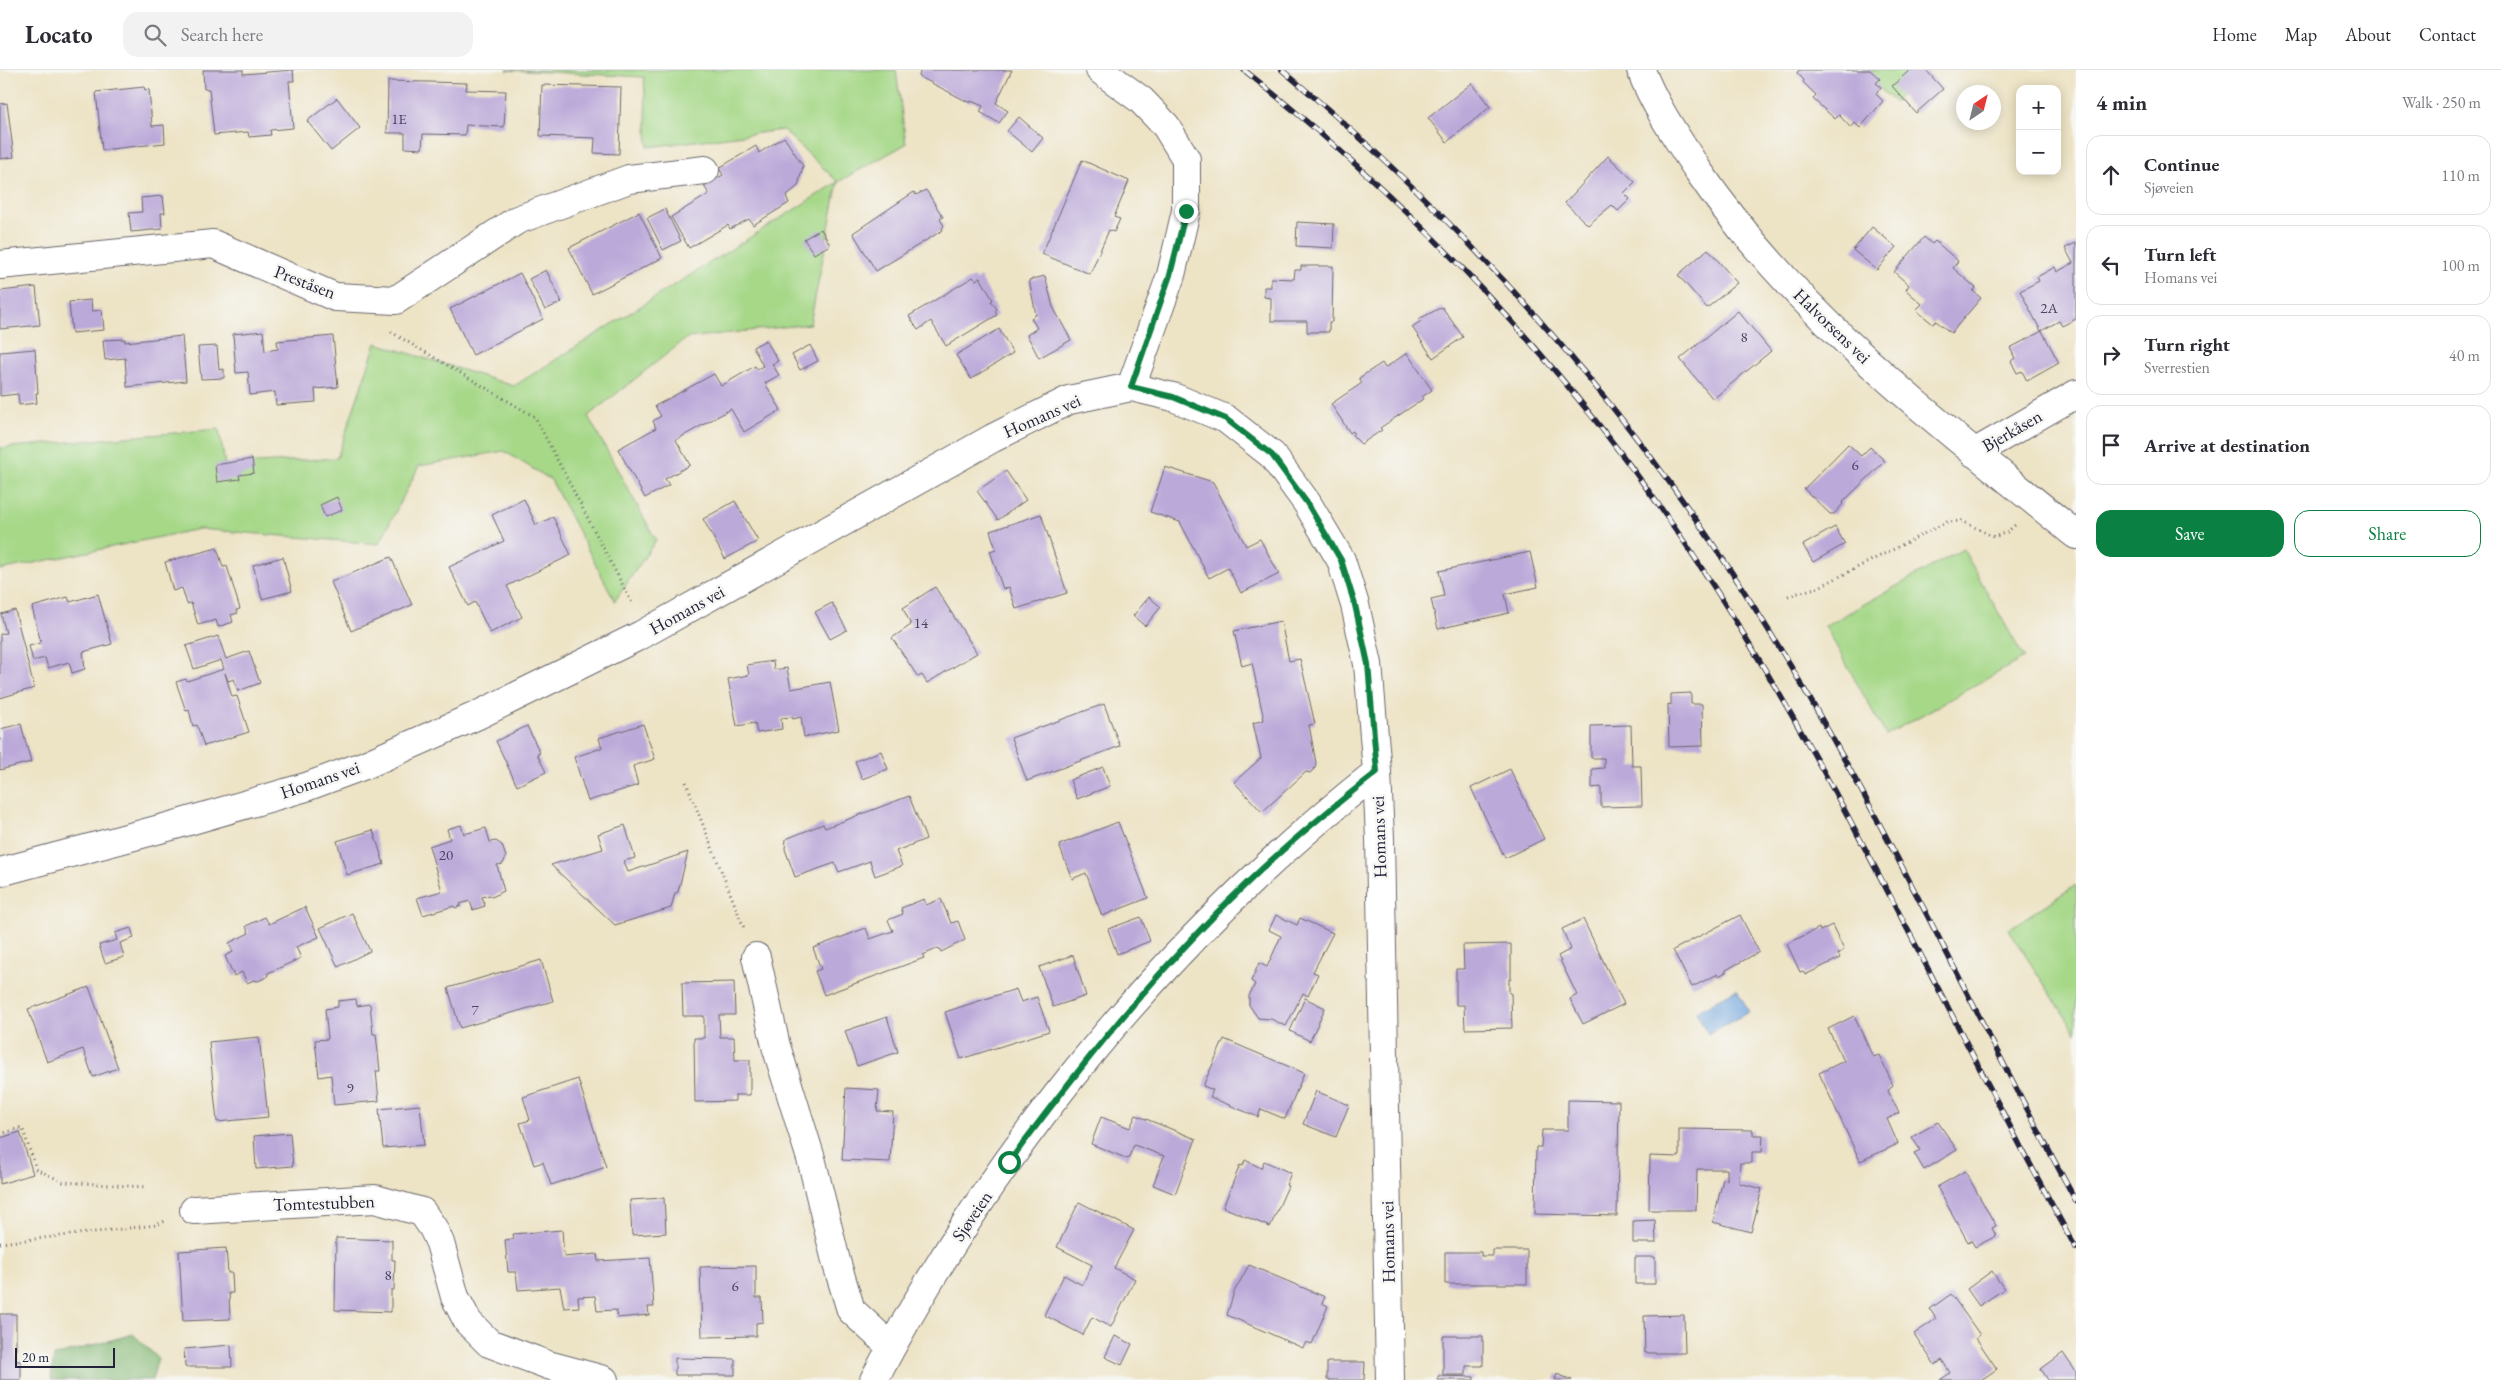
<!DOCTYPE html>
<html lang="en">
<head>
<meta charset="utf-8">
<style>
  :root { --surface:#fff; --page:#f2f2f3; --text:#2b2b33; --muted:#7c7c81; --line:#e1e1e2; --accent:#0b8043 }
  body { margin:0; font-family:"EB Garamond",serif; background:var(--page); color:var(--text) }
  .controls { position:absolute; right:15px; top:15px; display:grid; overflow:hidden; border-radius:10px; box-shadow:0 2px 12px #0003 }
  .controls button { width:45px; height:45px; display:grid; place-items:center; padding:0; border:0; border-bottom:1px solid var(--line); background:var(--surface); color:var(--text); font:25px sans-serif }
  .compass { position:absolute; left:1956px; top:15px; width:45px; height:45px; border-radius:50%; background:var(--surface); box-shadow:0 2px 12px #0003; rotate:35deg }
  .scale { position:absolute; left:15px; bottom:12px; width:100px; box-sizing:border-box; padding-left:5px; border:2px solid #22223b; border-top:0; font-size:14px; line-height:18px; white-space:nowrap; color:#22223b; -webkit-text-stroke:4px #f6f6f2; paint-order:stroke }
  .stop { position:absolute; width:15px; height:15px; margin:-11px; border:4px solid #0b8043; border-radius:50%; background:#fff }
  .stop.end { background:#0b8043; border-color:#fff; box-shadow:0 1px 5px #0008 }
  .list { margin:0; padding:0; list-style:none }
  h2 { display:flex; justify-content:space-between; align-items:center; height:65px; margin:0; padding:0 20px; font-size:21px }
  h2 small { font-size:16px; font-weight:400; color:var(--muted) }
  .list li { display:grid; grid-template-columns:32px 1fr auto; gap:15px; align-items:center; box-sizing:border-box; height:80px; margin:0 10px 10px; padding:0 10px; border:1px solid var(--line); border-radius:15px }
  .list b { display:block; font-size:19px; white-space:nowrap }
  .list p { margin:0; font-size:16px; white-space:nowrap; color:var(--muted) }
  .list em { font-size:16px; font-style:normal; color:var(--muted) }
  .actions { display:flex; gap:10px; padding:15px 20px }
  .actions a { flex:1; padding:11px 0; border:1px solid var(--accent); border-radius:15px; text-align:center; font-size:18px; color:var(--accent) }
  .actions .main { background:var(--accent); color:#fff }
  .icon { flex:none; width:28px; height:28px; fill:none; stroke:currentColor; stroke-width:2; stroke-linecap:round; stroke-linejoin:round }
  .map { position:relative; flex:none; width:2076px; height:1310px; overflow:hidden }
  header { display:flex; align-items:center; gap:30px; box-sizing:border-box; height:70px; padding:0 25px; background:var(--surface); border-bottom:1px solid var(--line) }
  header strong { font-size:24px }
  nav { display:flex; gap:28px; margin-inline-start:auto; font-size:18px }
  .search { width:350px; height:45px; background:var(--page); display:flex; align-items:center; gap:12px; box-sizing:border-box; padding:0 18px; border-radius:15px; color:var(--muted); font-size:19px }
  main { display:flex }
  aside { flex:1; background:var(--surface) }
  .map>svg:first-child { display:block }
  .green { fill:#a6d888; stroke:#647d62 }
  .forest { fill:#84b874; stroke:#536d58 }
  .water { fill:#71a6de; stroke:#4a648c }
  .building { fill:#bba9d9 }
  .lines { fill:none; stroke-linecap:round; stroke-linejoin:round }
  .minor-casing { stroke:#69666b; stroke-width:30 }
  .path { stroke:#69666b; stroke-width:3; stroke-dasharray:1 4; stroke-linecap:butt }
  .minor { stroke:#fff; stroke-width:28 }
  .rail-casing { stroke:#22223b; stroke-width:5.5 }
  .rail { stroke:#f6f6f2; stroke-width:4; stroke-dasharray:11; stroke-linecap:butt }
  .route { stroke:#0b8043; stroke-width:6 }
  .labels { text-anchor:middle; stroke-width:5; stroke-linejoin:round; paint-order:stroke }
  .number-label { font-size:15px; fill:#484462 }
  .street-label { font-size:18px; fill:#22223b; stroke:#f6f6f2 }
</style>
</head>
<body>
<header>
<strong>Locato</strong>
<div class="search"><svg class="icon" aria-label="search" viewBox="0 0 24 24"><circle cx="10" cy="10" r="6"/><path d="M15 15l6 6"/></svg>Search here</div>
<nav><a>Home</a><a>Map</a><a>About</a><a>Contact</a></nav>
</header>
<main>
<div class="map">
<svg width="2076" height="1310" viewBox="0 0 2076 1310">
  <rect width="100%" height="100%" fill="#f6f6f2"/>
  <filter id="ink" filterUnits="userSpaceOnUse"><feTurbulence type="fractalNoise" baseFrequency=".02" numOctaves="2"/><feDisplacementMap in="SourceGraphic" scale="10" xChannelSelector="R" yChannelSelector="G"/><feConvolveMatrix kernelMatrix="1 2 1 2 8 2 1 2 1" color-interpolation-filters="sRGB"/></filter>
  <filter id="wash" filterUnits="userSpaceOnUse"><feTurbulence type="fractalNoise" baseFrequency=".0096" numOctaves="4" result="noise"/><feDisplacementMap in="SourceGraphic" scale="20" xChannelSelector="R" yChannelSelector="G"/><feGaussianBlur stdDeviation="1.12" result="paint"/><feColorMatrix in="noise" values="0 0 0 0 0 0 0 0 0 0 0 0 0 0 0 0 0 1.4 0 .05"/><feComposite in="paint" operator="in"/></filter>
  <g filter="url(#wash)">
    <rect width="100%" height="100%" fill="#ede3c5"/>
    <path class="green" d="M507 0H896L906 74 838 112 810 254 687 268 588 346 656 470 615 531 551 410 504 381 419 396 379 474 199 459 0 500V378L219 359 225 395 337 388 376 273 514 316 838 112 783 60 648 77 644 7Z
      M1861 0H1918L1895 33Z
      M1963 479 2024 588 1886 665 1825 556Z
      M2076 815V963L2008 859Z"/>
    <path class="forest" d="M133 1264 158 1288 152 1310H51L54 1286Z"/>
    <path class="water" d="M1737 919 1749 942 1708 964 1696 942Z"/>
    <g id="blocks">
      <path class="building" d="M203 0H243V4L293 0 294 11H289L293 58 270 60 271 65 249 67 248 62 214 65 209 19H204Z
        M921 0H1012L996 33 1008 41 999 53 980 42 983 36 971 31 970 33 920 7 919 5Z
        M1799 0H1870L1880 9 1876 13 1881 17 1876 24 1883 31 1860 58 1855 53 1851 58 1839 45 1835 49 1813 29 1816 25 1803 12 1804 10 1797 3Z
        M1910 0H1926L1943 19 1916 43 1892 16Z
        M388 11 467 13 466 20 506 21 504 57 466 55 465 65 423 64 422 79 405 78V63H387Z
        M1472 13 1490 37 1447 72 1428 48Z
        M542 15 621 17 619 84 594 83 595 68 540 66Z
        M144 17 145 20 149 19 152 56 164 55 165 73 102 80 96 22Z
        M337 28 360 58 331 81 307 51Z
        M7 33 14 87 0 89V34Z
        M1019 47 1043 68 1032 82 1007 61Z
        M784 67 803 96 798 116 786 126 789 133 753 155 749 149 730 159 728 155 689 178 671 147 709 124 704 116 723 105 719 98 756 76 759 83Z
        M1608 86 1635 112 1624 123 1630 129 1618 141 1612 135 1588 155 1565 133Z
        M1082 90 1129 111 1114 147 1120 149 1114 162 1109 160 1090 204 1042 184Z
        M926 120 943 147 940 149 944 156 942 158 943 160 876 201 853 163 914 122 916 125Z
        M163 126 165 143H161L162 159 131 162 129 143 142 142 141 128Z
        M665 139 681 171 663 180 647 148Z
        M639 142 662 188 592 224 569 178Z
        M1297 152 1334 154 1333 178 1296 176Z
        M1872 157 1896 177 1877 200 1853 180Z
        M821 159 830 175 814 184 804 169Z
        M1924 167 1932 174 1935 171 1958 191 1953 198 1976 218 1973 221 1981 228 1951 263 1936 251 1933 254 1916 240 1922 234 1906 220 1909 215 1894 202Z
        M2076 173V249L2062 256 2059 251 2041 261 2020 221 2039 211 2037 207 2055 197 2057 202 2073 193 2065 178Z
        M1708 179 1737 213 1707 238 1678 205Z
        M1301 196H1333L1332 252H1329V262H1307V251H1271V228L1264 227V217H1271V208L1294 209 1295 200H1301Z
        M546 200 562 232 545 240 529 209Z
        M520 203 543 249 473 285 450 239Z
        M1045 206 1053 237 1071 270 1039 288 1027 265 1037 258 1031 248 1036 245 1029 210Z
        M973 207 976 210 980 207 993 230 991 231 997 239 995 241 997 245 946 276 931 251 918 260 909 246Z
        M36 217 40 255 0 259V221Z
        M91 230 92 241 102 240 104 260 72 263 69 232Z
        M1442 237 1463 267 1433 288 1412 257 1421 251 1419 249Z
        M1738 241 1771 281 1713 329 1680 289Z
        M999 259 1013 283 971 309 956 285Z
        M263 261 265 281 278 279 277 271 333 266 338 317 315 319 316 332 276 335 275 322 250 325 248 302 236 303 233 264Z
        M2042 261 2059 293 2027 311 2022 301 2017 303 2011 291 2015 288 2010 278Z
        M182 266 186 311 127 317 125 288 105 290 103 270 125 269V272Z
        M766 270 778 291 772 294 779 305 765 313 781 340 744 362 731 339 676 370 690 395 665 409 669 415 645 428 618 379 656 358 653 351 661 346 655 336 714 304 721 316 755 296 757 299 763 296 753 277Z
        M810 275 818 291 800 300 792 285Z
        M217 276 219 300 224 299V308L201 309 198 277Z
        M35 279 38 323H36L37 333 19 335 18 324 0 326V282Z
        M1407 283 1432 320 1422 327 1423 329 1380 358 1382 360 1361 374 1352 365 1354 363 1353 361 1350 363 1331 334 1362 313 1359 308 1382 293 1385 298Z
        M1848 374 1861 386 1870 377 1885 391 1842 433 1843 434 1834 444H1830L1804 419Z
        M252 389 254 403 239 405 240 409 217 412 215 395Z
        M1165 397 1213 412 1246 476 1260 469 1279 504 1241 523 1228 498 1209 508 1180 452 1150 442Z
        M1006 401 1026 430 998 450 977 421Z
        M337 427 342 440 325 447 320 435Z
        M524 429 536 455 553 447 571 485 507 516 522 547 490 563 475 532 468 536 449 497 504 471 492 445Z
        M735 431 758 471 725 489 703 449Z
        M1041 444 1067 523 1016 539 1009 517 1003 519 990 481 996 479 990 461Z
        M1835 457 1845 474 1813 492 1803 475Z
        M217 478 223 497 227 496 240 539 236 540 238 543 231 545 233 552 218 557 216 550 198 555 191 533 187 534 182 518 173 521 165 492Z
        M1530 482 1538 517 1505 524 1509 543 1438 559 1431 529 1444 526 1439 501Z
        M283 487 292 521 262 529 253 495Z
        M391 487 412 535 351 561 331 512Z
        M935 517 977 583 927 613 922 605 918 607 892 568 911 555 903 538Z
        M98 524 112 574 83 582 85 599 72 603 69 592 48 598 45 588 33 591 29 576 41 573 32 537 68 527 70 532Z
        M1149 527 1161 537 1145 556 1133 546Z
        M832 533 847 560 830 569 815 542Z
        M15 540 34 618 0 628V564L6 563 1 544Z
        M1281 551 1289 591 1300 589 1315 654 1309 655 1316 693 1315 698 1310 703 1306 702 1262 742 1234 712 1261 688 1253 653 1264 650 1252 593 1242 596 1234 561Z
        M218 566 226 589 249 581 260 613 238 621 234 609 228 611 225 603 232 627 237 626 249 662 204 676 197 655 193 656 189 640 186 641 176 612 186 609 187 611 224 599 221 590 194 599 186 576Z
        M773 591 774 600 787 598 791 619 830 612 839 660 804 667 801 647 793 649 792 647 781 648 782 659 757 663 755 653 737 656 728 609 749 605 747 595Z
        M1691 623V634H1702L1703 676 1669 677 1668 634 1671 635V624Z
        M1104 634 1120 676 1027 711 1011 668Z
        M21 654 31 692 0 700V659Z
        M643 654 655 689 633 696 638 715 588 731 574 687 602 678 599 668Z
        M1631 655 1632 696H1641L1642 736 1601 737V717L1592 718V699L1604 698V688H1591V656Z
        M527 656 540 683 537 684 546 702 517 716 496 671Z
        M881 681 888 699 862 709 855 691Z
        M1103 697 1110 716 1077 729 1070 710Z
        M1510 699 1544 769 1505 788 1471 718Z
        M909 726 926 769 896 781 902 796 875 806 870 791 839 802 835 793 795 807 785 779 786 769 823 754 825 758Z
        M1118 752 1148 828 1102 846 1086 803 1072 809 1059 775Z
        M461 755 464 764 486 758 490 772 496 771 502 775 506 787 503 794 497 795 504 821 492 827 489 825 482 827 485 836 473 840 470 831 460 834 461 836 455 838 454 836 423 845 417 828 442 821 429 776 450 769 447 759Z
        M625 755 635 788 624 791 628 802 688 782 678 822 675 823 671 838 615 855 551 795 603 779 598 764Z
        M373 760 384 794 347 805 337 771Z
        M924 829 926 835 941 829 951 853 958 851 965 870 941 882 939 878 923 885 924 888 824 925 815 901 821 899 813 878 866 858 870 869 893 861 888 850 903 844 901 838Z
        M305 837 319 867 296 877 301 888 268 903 267 907 258 911 254 910 247 913 242 902 234 906 225 886 233 882 229 873 249 863 246 856 265 847 269 854Z
        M352 843 370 881 338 897 320 858Z
        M1276 845 1297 855 1300 848 1333 863 1313 902 1318 904 1308 926 1303 923 1286 956 1271 949 1258 948 1249 935V926L1255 914 1251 911 1259 893 1267 897 1281 866 1269 860Z
        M1740 845 1759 882 1726 900V902L1719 906 1718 904 1692 917 1673 880Z
        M1141 847 1150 871 1117 884 1108 859Z
        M1583 849 1624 934 1583 954 1570 929 1577 925 1558 886 1571 879 1562 859Z
        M1832 855 1844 880 1838 884 1840 888 1805 905 1803 901 1800 902 1787 874 1819 858 1820 861Z
        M131 858 134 868 120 873 124 887 105 893 99 875 117 870 115 863Z
        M1511 874V909H1509V923H1511L1512 958 1465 959 1464 935H1456V899H1464L1463 875Z
        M1073 885 1086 926 1053 937 1039 897Z
        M541 890 553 931 460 958 448 918Z
        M734 912 735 945H719L720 967H734L735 990H750V1025H735V1031L695 1032 694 968H704V946H683L682 913Z
        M89 917 118 998 93 1007 83 979 47 992 28 939Z
        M1016 919 1021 932 1037 927 1049 961 961 989 945 942Z
        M1305 928 1325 938 1310 971 1290 961Z
        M356 929 357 936 370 934 373 964H376L380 1001H376L379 1031 334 1035 331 1005 319 1007 315 970 328 969 325 939 338 937V931Z
        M1854 946 1873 987 1879 985 1893 1015 1888 1021 1899 1043 1887 1049 1898 1074 1860 1091 1819 1003 1844 991 1828 959Z
        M887 947 898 982 857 996 845 961Z
        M259 967 268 1047 217 1052 209 972Z
        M1224 969 1304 1003 1285 1049 1261 1039 1258 1047 1210 1027 1213 1020 1203 1016Z
        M578 1009 606 1097 551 1115 543 1092 534 1095 520 1053 530 1050 523 1027Z
        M846 1018 879 1020 877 1041 893 1042 890 1092 842 1090Z
        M1316 1021 1349 1035 1336 1067 1303 1054Z
        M1568 1030 1619 1031 1617 1146 1535 1144 1536 1077H1541L1542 1060H1568Z
        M420 1035 424 1075 383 1078 379 1039Z
        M1136 1045 1196 1069 1175 1124 1153 1115 1164 1086 1134 1075 1128 1089 1091 1074 1101 1047 1130 1058Z
        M1938 1052 1957 1080 1924 1100 1914 1083 1920 1080 1912 1067Z
        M1679 1059 1753 1060V1065H1763L1762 1082H1752V1093H1740L1739 1113 1762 1119 1751 1162 1713 1152 1723 1109 1727 1110V1099H1697L1696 1140H1649L1650 1086 1679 1087Z
        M20 1062 33 1104 0 1114V1068Z
        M290 1063 293 1096 256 1099 254 1066Z
        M1245 1090 1261 1098 1264 1091 1291 1103 1286 1115 1288 1116 1270 1157 1223 1137 1240 1095 1243 1096Z
        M1965 1101 1996 1156 1992 1158 1996 1166 1975 1177 1971 1170 1968 1172 1937 1117Z
        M664 1128 666 1163 632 1165 630 1130Z
        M1079 1132 1134 1160 1114 1198 1135 1209 1111 1257 1092 1247 1083 1265 1044 1245 1064 1205 1082 1215 1092 1195 1057 1177Z
        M1655 1150 1656 1173H1633V1151Z
        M562 1160 564 1187 597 1184 598 1191 650 1188 654 1237H648L649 1245 617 1248 616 1240 597 1241 595 1226 578 1227 579 1237 564 1238 560 1217 518 1220 516 1202H508L505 1170 514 1169 513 1164Z
        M336 1168 392 1170V1190H395L394 1220H391V1242L335 1240Z
        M226 1178 228 1203H232L233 1223H229L230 1249 183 1251 179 1181Z
        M1493 1180H1527V1214H1445V1182H1481V1186H1493Z
        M1635 1187H1655V1214H1635Z
        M1249 1195 1325 1227 1322 1233 1328 1236 1312 1274 1306 1272 1303 1278 1227 1245 1234 1222Z
        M756 1196V1228H762L763 1252 756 1253V1266L702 1267 700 1197Z
        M1992 1201 2004 1219 1979 1236 1967 1219Z
        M1951 1224 1980 1265 1976 1268 1997 1299 1981 1310H1940L1950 1303 1942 1290 1935 1295 1914 1264 1936 1249 1930 1239Z
        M0 1244H16V1291H21V1310H0Z
        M1684 1245 1685 1283H1645L1644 1246Z
        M1115 1266 1132 1274 1122 1295 1105 1287Z
        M1443 1266H1483V1296H1466V1305H1443Z
        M231 1275 232 1297H185L184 1279Z
        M2063 1283 2076 1302V1310H2048L2041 1299Z
        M675 1288 735 1289V1305H675Z
        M1327 1292H1365L1364 1310H1327Z
        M1557 1304 1572 1310H1555Z
        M1438 1306 1474 1307V1310H1438Z"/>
    </g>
  </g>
  <g filter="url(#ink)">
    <use href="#blocks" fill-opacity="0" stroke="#69666b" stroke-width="1"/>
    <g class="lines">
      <g class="minor-casing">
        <path id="minor" d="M1100 0 1141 30 1166 56 1186 89V141L1171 205 1131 317
          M1641 0C1654 35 1677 68 1697 99 1798 248 1938 352 2076 465
          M0 195 213 174 335 227 396 230 517 150 629 109 705 100
          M1974 383 2076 324
          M0 802 175 755 306 717 365 695 478 645 641 565 993 368 1069 330 1131 317 1173 327 1226 349 1272 385 1307 433 1341 490 1355 535 1368 594 1377 702 1380 769 1390 1310
          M756 887 776 976 812 1092 836 1191 851 1240 891 1277
          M194 1140 375 1129 422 1142 433 1158 440 1173 455 1227 468 1252 489 1273 548 1295 604 1310
          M874 1310C996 1076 1170 865 1377 702"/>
      </g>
      <path class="path" d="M391 262 535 347 633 535
        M1788 526 1819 517 1947 452 1962 451 1994 467 2007 462 2015 455
        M686 712 744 858
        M0 1064 20 1058 23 1060 36 1099 63 1112 146 1117
        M0 1173 156 1155 165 1151"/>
      <use href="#minor" class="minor"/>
      <g class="rail-casing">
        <path id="rail" d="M1244 0C1428 146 1588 320 1714 517 1850 728 1953 959 2076 1178
          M1282 0C1468 155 1627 335 1756 540 1876 729 1969 935 2076 1131"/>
      </g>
      <use href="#rail" class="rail"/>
    </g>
  </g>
  <g class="lines" filter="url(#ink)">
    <path class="route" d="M1009 1092C1081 995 1157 900 1245 815 1286 775 1331 738 1377 702L1368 594 1355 535 1341 490 1307 433 1272 385 1226 349 1173 327 1131 317 1170 205 1186 141"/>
  </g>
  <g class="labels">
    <g class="number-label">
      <text x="399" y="54">1E</text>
      <text x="2049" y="243">2A</text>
      <text x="1744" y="272">8</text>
      <text x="1855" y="400">6</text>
      <text x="921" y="558">14</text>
      <text x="446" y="790">20</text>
      <text x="475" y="945">7</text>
      <text x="350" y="1023">9</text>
      <text x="388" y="1210">8</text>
      <text x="735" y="1221">6</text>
    </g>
    <g class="street-label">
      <text transform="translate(305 212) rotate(21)" y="6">Preståsen</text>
      <text transform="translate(1832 256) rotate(44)" y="6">Halvorsens vei</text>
      <text transform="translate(1042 346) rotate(-24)" y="6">Homans vei</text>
      <text transform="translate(2012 361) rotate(-30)" y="6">Bjerkåsen</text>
      <text transform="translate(687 540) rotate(-29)" y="6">Homans vei</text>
      <text transform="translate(320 710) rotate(-19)" y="6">Homans vei</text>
      <text transform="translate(1379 767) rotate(-92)" y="6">Homans vei</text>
      <text transform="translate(324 1133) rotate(-2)" y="6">Tomtestubben</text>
      <text transform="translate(972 1146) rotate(-56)" y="6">Sjøveien</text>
      <text transform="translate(1388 1172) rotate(-91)" y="6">Homans vei</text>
    </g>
  </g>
</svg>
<div class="controls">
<button>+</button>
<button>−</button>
</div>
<svg class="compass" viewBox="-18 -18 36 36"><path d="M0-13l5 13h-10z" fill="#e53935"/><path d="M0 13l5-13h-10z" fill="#7c7c81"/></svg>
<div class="scale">20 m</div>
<div class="stop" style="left:1009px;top:1092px"></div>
<div class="stop end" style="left:1186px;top:141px"></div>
</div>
<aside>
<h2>4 min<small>Walk · 250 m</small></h2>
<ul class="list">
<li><svg class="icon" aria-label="ahead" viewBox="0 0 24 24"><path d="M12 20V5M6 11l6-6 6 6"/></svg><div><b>Continue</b><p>Sjøveien</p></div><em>110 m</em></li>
<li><svg class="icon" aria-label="left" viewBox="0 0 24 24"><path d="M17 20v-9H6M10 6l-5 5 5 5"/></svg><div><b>Turn left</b><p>Homans vei</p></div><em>100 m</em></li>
<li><svg class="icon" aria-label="right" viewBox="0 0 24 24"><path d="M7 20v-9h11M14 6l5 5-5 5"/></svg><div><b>Turn right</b><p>Sverrestien</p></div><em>40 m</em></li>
<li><svg class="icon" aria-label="arrive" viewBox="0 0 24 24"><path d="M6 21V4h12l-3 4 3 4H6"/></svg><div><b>Arrive at destination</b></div></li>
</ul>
<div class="actions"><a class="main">Save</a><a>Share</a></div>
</aside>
</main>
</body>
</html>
